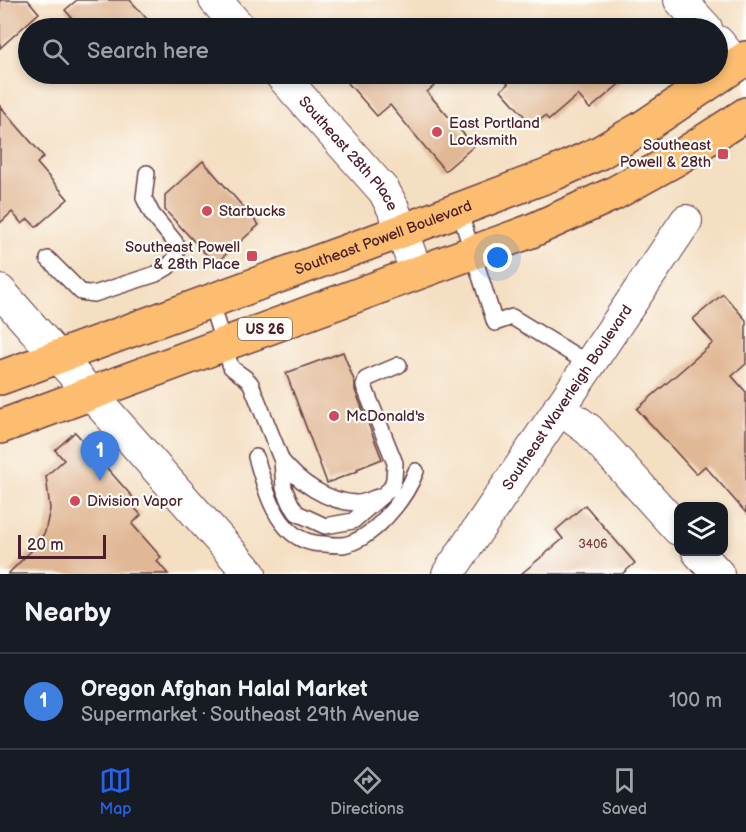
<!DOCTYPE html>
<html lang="en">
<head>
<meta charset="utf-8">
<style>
  :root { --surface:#171b24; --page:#20242c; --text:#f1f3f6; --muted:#9ea1a6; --line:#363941; --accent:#2563eb }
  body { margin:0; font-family:"Balsamiq Sans",sans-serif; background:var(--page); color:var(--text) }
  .controls { position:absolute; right:18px; bottom:18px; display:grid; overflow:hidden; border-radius:12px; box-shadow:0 3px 9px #0003 }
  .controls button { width:54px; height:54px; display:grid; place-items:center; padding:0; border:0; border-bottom:2px solid var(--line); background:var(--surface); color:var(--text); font:30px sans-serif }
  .scale { position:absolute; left:18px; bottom:15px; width:88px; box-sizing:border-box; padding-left:6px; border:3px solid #4a1f2b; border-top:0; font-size:16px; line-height:21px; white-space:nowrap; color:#4a1f2b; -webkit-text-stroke:4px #fdfcf7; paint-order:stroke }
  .you { position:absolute; left:498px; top:258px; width:21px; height:21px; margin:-15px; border:4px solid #fff; border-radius:50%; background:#1a73e8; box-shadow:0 0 0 9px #1a73e833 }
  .badge { display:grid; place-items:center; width:39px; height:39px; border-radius:50%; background:var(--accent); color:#fff; font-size:20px; font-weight:700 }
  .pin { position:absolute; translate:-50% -50px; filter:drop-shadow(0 2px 3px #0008) }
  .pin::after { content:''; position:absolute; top:32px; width:21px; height:18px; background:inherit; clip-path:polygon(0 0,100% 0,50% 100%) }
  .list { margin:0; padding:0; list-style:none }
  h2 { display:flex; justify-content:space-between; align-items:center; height:78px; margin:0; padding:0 24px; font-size:26px }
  h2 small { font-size:20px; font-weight:400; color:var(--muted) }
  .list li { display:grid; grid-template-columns:39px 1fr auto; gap:18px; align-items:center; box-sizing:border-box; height:96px; padding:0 24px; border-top:2px solid var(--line) }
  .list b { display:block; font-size:22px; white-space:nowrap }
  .list p { margin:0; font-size:20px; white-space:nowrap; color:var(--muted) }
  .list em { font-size:20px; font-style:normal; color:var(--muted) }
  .icon { flex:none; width:33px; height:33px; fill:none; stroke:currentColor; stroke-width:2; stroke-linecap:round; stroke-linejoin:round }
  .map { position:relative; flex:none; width:746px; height:574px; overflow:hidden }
  .search { position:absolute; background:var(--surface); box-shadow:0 3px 9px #0003; left:18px; right:18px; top:18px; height:66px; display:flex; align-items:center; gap:15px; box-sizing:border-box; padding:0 21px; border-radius:33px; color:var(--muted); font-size:22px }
  .sheet { height:174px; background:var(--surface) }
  nav { display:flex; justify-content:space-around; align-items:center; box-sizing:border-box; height:84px; border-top:2px solid var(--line); background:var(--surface); font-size:16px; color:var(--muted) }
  nav a { display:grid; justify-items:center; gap:3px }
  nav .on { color:var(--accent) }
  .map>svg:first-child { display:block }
  .building { fill:#e1b895 }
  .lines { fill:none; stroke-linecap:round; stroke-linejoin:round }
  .lane-casing { stroke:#643c42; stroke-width:18 }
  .street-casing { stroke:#643c42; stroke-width:34 }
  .primary-casing { stroke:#643c42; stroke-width:36 }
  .lane { stroke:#fff; stroke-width:15 }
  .street { stroke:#fff; stroke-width:32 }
  .primary { stroke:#fcbd6f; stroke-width:33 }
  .poi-dot { fill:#d1495b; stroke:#fdfcf7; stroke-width:2 }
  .labels { text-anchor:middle; stroke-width:4.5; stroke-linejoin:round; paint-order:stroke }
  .number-label { font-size:12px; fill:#704546 }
  .shield { fill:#fdfcf7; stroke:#806168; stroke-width:1.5 }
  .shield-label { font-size:14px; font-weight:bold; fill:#4a1f2b }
  .poi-label { font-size:15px; fill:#4a1f2b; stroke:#fdfcf7; text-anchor:start }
  .street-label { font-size:15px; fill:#4a1f2b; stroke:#fdfcf7 }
</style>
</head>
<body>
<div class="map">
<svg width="746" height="574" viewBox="0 0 746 574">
  <rect width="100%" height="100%" fill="#fdfcf7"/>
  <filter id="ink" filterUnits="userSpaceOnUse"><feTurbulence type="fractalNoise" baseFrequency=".0167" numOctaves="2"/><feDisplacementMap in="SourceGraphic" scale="12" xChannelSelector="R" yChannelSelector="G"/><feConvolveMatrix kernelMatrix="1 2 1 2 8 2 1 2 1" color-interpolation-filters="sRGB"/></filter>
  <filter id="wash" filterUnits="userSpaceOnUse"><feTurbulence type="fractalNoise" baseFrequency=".008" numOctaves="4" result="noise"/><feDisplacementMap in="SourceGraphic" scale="24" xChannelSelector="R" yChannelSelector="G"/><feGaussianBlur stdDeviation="1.35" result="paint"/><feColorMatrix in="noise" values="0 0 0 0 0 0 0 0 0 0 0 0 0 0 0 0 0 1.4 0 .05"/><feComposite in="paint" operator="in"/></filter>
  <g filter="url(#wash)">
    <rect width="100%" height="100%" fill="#f4dfc3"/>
    <g id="blocks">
      <path class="building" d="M0 0H28L39 13 0 48Z
        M77 0H130L155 28H81L65 10Z
        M340 74H448L427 92 474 146 445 171 390 105 377 116Z
        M500 74H631L590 109 578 95 549 120 545 116 533 126 501 90 508 84Z
        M0 106 44 157 37 163 68 199 36 227 28 219 22 224 12 212 0 223Z
        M203 161 259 225 215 264 165 210V195Z
        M723 294 746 320V364L732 376 746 392V513L705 466 696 474 637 409 713 343 693 319Z
        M343 352 355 383V390L382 459 357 469 358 471 327 483 286 373Z
        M75 432 137 502 133 506 141 515 132 524 161 557 157 561 168 574H8L36 546 45 532 50 509 46 476 64 460 55 450Z
        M585 505 635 563 622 574H521L563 539 556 530Z"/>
    </g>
  </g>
  <g filter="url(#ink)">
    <use href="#blocks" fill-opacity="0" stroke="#643c42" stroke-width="1.5"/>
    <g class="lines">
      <g class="lane-casing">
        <path id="lane" d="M459 210 495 323 512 317 589 364
          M48 259 81 292 94 294 156 274 168 267 175 258 177 248 175 242 152 214 144 198 147 173
          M210 301 231 367C238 374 246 376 251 384L282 461 284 488 291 504 297 513 325 526 353 521 391 488 394 479 395 463 364 386 366 379 399 365
          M256 457C263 480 270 510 287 528 297 539 310 544 325 544 330 545 337 545 343 545 373 540 406 498 416 471
          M282 461C300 483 326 501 355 503 362 504 371 499 378 497"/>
      </g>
      <g class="street-casing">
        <g id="street">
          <path d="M215 0 240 28"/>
          <path d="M680 0 706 28"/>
          <path d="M718 42 737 65"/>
          <path id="s1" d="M280 74 384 191 393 208 417 273"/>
          <path d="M0 291 250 574"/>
          <path d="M559 408 589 430 678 529"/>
          <path d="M698 552 718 574"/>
          <path id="s2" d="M448 574 686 221"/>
        </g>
      </g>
      <g class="primary-casing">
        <g id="primary">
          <path id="s3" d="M0 378 402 231 555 173 599 153 642 128 746 58"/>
          <path d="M0 427 531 231 613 194 678 158 746 114"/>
        </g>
      </g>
      <use href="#lane" class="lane"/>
      <use href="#street" class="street"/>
      <use href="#primary" class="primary"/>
    </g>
  </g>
  <g class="poi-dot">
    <circle cx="437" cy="132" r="6"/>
    <rect x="717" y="148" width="12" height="12" rx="3"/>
    <circle cx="207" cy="211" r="6"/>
    <rect x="246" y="250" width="12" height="12" rx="3"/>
    <circle cx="334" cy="416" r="6"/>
    <circle cx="75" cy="501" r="6"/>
  </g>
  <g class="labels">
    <g class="number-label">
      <text x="593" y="548">3406</text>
    </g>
    <rect class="shield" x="238" y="318" width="54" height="22" rx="4.5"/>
    <g class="shield-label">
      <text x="265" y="334">US 26</text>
    </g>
    <g class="poi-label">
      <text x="449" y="128">East Portland<tspan x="449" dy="17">Locksmith</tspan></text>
      <text x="711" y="150" text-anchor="end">Southeast<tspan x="711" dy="17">Powell &amp; 28th</tspan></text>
      <text x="219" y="216">Starbucks</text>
      <text x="240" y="252" text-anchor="end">Southeast Powell<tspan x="240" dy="17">&amp; 28th Place</tspan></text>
      <text x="346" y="421">McDonald's</text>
      <text x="87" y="506">Division Vapor</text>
    </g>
    <g class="street-label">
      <text dy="5" stroke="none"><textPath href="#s1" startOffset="105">Southeast 28th Place</textPath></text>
      <text dy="5" stroke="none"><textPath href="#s3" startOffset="408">Southeast Powell Boulevard</textPath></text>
      <text dy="5" stroke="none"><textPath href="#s2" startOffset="213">Southeast Waverleigh Boulevard</textPath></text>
    </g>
  </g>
</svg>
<div class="controls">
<button><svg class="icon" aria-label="layers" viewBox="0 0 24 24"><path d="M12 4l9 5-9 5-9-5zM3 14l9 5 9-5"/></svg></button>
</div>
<div class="scale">20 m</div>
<div class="you"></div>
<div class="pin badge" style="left:100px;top:481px;background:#3f7fe0">1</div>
<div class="search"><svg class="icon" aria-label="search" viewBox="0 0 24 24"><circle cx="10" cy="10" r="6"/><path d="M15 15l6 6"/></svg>Search here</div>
</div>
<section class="sheet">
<h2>Nearby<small></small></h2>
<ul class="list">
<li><span class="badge" style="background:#3f7fe0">1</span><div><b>Oregon Afghan Halal Market</b><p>Supermarket · Southeast 29th Avenue</p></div><em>100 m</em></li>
</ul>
</section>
<nav>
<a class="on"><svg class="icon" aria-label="map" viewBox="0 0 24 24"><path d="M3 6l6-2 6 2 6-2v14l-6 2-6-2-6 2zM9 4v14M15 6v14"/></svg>Map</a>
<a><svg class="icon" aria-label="directions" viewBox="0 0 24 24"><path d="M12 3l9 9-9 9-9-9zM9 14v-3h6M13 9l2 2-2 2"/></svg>Directions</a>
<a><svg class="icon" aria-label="saved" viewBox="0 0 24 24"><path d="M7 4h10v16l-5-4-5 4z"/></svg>Saved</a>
</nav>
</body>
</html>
